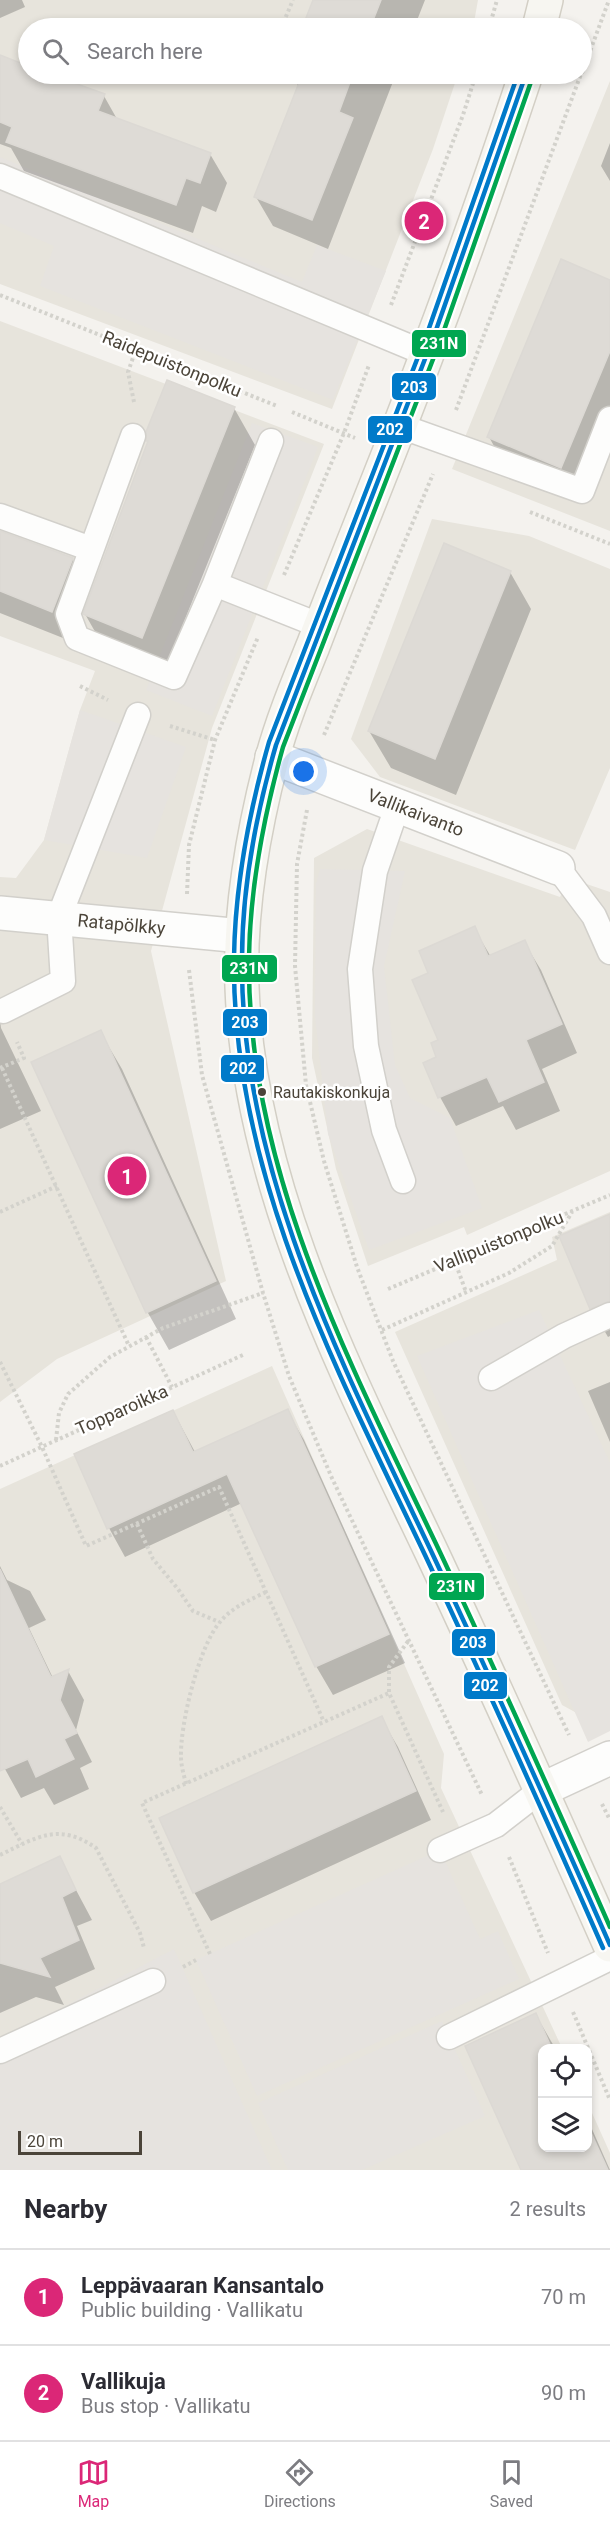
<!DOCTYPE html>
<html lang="en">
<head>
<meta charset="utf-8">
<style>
  :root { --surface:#fff; --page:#f7f7f7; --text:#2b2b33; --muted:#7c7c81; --line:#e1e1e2; --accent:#db2777 }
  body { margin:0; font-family:Roboto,sans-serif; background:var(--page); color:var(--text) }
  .controls { position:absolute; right:18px; bottom:18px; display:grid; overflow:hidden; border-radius:12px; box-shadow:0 3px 9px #0003 }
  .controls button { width:54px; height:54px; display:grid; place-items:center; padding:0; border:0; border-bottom:2px solid var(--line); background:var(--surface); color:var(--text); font:30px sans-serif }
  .scale { position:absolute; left:18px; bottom:15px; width:124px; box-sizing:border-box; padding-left:6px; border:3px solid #4b4439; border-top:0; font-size:16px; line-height:21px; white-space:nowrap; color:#4b4439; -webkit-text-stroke:4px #fff; paint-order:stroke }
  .you { position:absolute; left:304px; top:772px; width:21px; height:21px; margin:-15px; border:4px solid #fff; border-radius:50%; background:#1a73e8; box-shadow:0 0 0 9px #1a73e833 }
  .badge { display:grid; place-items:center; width:39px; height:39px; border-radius:50%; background:var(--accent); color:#fff; font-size:20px; font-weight:700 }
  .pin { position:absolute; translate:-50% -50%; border:3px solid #fff; box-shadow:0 2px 6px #0006 }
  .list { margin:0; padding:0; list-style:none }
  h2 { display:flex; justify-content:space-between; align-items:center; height:78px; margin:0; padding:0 24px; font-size:26px }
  h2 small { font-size:20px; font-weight:400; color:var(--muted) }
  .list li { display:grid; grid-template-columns:39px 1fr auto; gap:18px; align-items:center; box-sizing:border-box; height:96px; padding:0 24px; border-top:2px solid var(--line) }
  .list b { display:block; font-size:22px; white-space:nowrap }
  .list p { margin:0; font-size:20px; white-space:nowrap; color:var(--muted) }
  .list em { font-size:20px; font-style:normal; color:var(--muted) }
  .icon { flex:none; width:33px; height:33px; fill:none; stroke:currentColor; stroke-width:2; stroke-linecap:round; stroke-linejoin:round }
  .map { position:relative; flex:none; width:610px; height:2170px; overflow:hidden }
  .search { position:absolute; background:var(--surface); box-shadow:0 3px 9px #0003; left:18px; right:18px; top:18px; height:66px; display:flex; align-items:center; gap:15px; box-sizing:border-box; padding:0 21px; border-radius:33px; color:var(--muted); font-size:22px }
  .sheet { height:270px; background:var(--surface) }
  nav { display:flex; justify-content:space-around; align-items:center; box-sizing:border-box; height:84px; border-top:2px solid var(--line); background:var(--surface); font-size:16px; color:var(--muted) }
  nav a { display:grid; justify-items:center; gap:3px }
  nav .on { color:var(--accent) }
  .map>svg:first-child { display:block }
  .residential { fill:#e7e4dc }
  .parking { fill:#e6e3df }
  .shadow { fill:#0003 }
  .building { fill:#dedbd6; stroke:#dcd9d4; stroke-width:1.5 }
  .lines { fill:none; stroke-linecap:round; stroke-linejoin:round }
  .lane-casing { stroke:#d2d0cb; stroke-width:27 }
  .street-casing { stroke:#d2d0cb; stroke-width:36 }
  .secondary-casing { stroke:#d3cfc5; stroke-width:36 }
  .path { stroke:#d3d2cc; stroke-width:4; stroke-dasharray:3 3; stroke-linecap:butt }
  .lane { stroke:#fdfdfc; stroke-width:24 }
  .street { stroke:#fdfdfc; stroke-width:33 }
  .secondary { stroke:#f7f6f1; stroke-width:33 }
  .bus-1-casing { stroke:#fff; stroke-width:9 }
  .bus-2-casing { stroke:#fff; stroke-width:9 }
  .bus-3-casing { stroke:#fff; stroke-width:9 }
  .bus-1 { stroke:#007ac9; stroke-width:4.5 }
  .bus-2 { stroke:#007ac9; stroke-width:4.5 }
  .bus-3 { stroke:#00a651; stroke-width:4.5 }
  .bus-dot { fill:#4b4439; stroke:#fff; stroke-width:2 }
  .labels { text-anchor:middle; stroke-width:5; stroke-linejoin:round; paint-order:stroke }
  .bus-label { font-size:16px; fill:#4b4439; stroke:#fff; text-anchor:start }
  .street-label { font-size:18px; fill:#4b4439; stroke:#fff }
  .line-badge { stroke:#fff; stroke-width:2 }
  .badge-label { font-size:16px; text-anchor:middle; font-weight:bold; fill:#fff }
</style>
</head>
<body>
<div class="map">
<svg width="610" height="2170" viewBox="0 0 610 2170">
  <rect width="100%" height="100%" fill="#f4f2ee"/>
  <path class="residential" d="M0 0H478L473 28H28V74H458L433 149 332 409 0 284Z
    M610 81V531L452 469Z
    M0 321 324 444 212 728 151 951 226 1281 57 1359 0 1402V877L16 878 44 840 80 710 95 671 0 636Z
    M432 519 529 536 610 569V768L575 850 380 777 351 739Z
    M367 829 560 897 569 878 610 892V1171L467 1235 464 1227 368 1266 336 1169 312 1058 314 858Z
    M610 1212V1715L584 1717 562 1705 395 1332 557 1260 552 1237Z
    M272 1366 444 1754 441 1788 562 2048H542V2148H588V2104L610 2153V2170H0V1489Z"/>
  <path class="parking" d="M0 157 302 282 317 245 386 271 333 400 40 286 54 246 0 223Z
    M252 423 318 447 212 716 146 690Z
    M80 710 186 747 147 858 44 840Z
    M320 869 405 871 384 966 395 1065 410 1098 450 1118 482 1208 369 1250 328 1134 315 1016 316 884Z
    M539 1310 610 1463V1731L588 1742 417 1356Z
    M440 1850 480 1939 498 1931 519 1979 257 2096 196 1960Z
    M174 1949 272 2170H0V2040Z
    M442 2021 485 2116 362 2170H288L258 2103Z"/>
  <path class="shadow" d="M0 0H22L25 7 0 18Z
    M315 0H425L414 28H304Z
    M0 57 28 68V74H44L104 96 117 119 210 154 227 183 216 212 202 206 193 233 24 171 11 148 0 144Z
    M291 74H396L328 249 273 226 256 197 299 87Z
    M610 143V181L601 166Z
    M610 282V418L577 496 505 466 489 437Z
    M234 408 255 445 163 674 106 651 85 614Z
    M0 531 72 559 89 588 68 640 0 613Z
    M510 572 531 609 456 795 391 768 369 731Z
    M474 928 491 957 524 942 541 970 577 1053 542 1069 560 1111 516 1130 503 1106 456 1126 440 1097 438 1058 440 1041 430 974Z
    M0 1020 1 1028 41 1111 0 1129Z
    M100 1032 122 1069 236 1319 169 1350 148 1313 33 1062Z
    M610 1216V1336L608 1337 591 1308Z
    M610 1382V1442L588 1391Z
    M173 1411 195 1452 287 1411 304 1440 405 1663 333 1695 316 1666 242 1503 125 1557 109 1528 76 1455Z
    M0 1566 7 1580 30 1591 46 1620 29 1628 53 1678 68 1671 84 1700 76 1730 92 1762 80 1768 89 1789 54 1805 44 1788 21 1798 0 1760Z
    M381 1718 398 1747 431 1820 211 1921 194 1892Z
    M59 1858 92 1920 77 1926 95 1969 55 1987 64 2005 36 1997 0 2013V1885Z
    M536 2015 555 2048H542V2148H588V2120L610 2170H523Z"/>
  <path class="building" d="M313 0H381L370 28H302Z
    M0 55 28 66V74H49L105 94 98 111 211 153 200 183 186 178 176 205 6 142 12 127 0 122Z
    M298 74H353L339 112 353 118 312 220 254 197 302 75Z
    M561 259 610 280V351L561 468 487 437Z
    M167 380 235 407 142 638 83 614 148 441H146V432Z
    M0 531 73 558 52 612 0 591Z
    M444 543 511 571 435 759 368 731Z
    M475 926 488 956 525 940 562 1024 526 1040 544 1082 499 1102 487 1077 438 1098 423 1063 436 1057 431 1043 438 1040 412 980 428 973 419 951Z
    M101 1030 216 1281 146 1313 31 1062Z
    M610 1214V1301L590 1309 559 1236Z
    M288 1409 389 1634 315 1667 227 1474 107 1529 74 1454 173 1410 193 1452Z
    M0 1569 51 1677 69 1669 60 1700 77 1733 64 1739 74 1759 36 1777 28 1759 0 1771Z
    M382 1716 416 1791 193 1893 159 1818Z
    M60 1856 76 1890 62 1897 79 1940 40 1958 50 1977 0 1963V1884Z
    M536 2013 552 2049H543V2148H588V2126L608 2170H521L465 2046Z"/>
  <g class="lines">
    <g class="lane-casing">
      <path id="lane" d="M0 176 427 354
        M400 426 582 491 610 419
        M133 436 68 614 77 638 174 677 215 584
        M271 441 215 584 321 626
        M0 516 91 549
        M397 807 375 871 360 969 366 1046 384 1130 403 1181
        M558 868 594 916 610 952
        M3 1011 63 981 59 917 138 715
        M491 1378 564 1336 610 1315
        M440 1850 496 1825 541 1790
        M449 2037 610 1958
        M0 2051 153 1981"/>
    </g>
    <g class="street-casing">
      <g id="street">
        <path id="s1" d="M272 757 558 868"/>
        <path id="s2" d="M0 913 242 936"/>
        <path d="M541 1790 610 1758"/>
      </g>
    </g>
    <g class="secondary-casing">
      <path id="secondary" d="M539 28 546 0
        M526 74C480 213 430 351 375 488 354 541 333 593 313 646 298 683 282 721 272 759 253 832 239 912 242 987 249 1187 348 1376 432 1553 493 1683 552 1814 610 1945"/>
    </g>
    <path class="path" d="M281 28 293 0
      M489 28 497 0
      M582 73 609 0
      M0 295 277 406
      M391 305 463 115 476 74
      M134 402 128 372 136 349
      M456 410 581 74
      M292 412 355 438
      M530 512 610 544
      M284 575 344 433 369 365
      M80 686 108 700
      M170 726 215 740
      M324 735 433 474
      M307 810 297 864 295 966 306 1085 324 1161 357 1267 393 1361 569 1735
      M187 894 189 845 215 740 258 637
      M189 970 202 1075 263 1293 289 1376 331 1476 482 1795
      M0 1068 24 1058 17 1042
      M2 1068 129 1346
      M0 1212 57 1186
      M454 1259 466 1292
      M388 1289 610 1195
      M382 1330 509 1273 552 1246 572 1212
      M146 1337 172 1387
      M0 1362 42 1447 86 1546 219 1487 324 1722
      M56 1440 59 1413 68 1394 110 1357 163 1328 263 1293
      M0 1466 245 1354
      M137 1524 153 1559 178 1589 193 1611 219 1622
      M389 1692V1667L409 1640
      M186 1784C184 1775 181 1766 181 1757 180 1724 199 1646 220 1622 232 1607 250 1600 266 1592
      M602 1804 610 1820
      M0 1807 22 1844
      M0 1855C37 1837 59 1822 96 1848L140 1933 144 1948
      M509 1857 548 1953
      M210 1954 142 1803 389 1693 443 1812
      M183 1967 196 1960
      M573 2012 610 2100"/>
    <use href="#lane" class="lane"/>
    <use href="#street" class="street"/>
    <use href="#secondary" class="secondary"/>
    <g class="bus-1-casing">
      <path id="bus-1" d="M526 74 435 333 276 745C256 814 242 887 242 960 240 1172 344 1367 432 1553 493 1683 552 1814 610 1945"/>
    </g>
    <g class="bus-2-casing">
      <path id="bus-2" d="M518 74 428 331 269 742C249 812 235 886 234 958 231 1171 336 1368 425 1555 486 1685 545 1816 603 1948"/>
    </g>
    <g class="bus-3-casing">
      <path id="bus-3" d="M533 76 442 336 283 747C264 815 250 887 249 958 246 1168 350 1363 438 1548 497 1673 554 1800 610 1927"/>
    </g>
    <use href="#bus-1" class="bus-1"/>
    <use href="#bus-2" class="bus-2"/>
    <use href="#bus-3" class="bus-3"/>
  </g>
  <circle class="bus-dot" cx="262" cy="1092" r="5"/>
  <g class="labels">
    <g class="bus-label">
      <text x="273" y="1098">Rautakiskonkuja</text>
    </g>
    <g class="street-label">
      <text transform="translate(172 364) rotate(22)" y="6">Raidepuistonpolku</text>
      <text dy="6" stroke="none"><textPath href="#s1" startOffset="154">Vallikaivanto</textPath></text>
      <text dy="6" stroke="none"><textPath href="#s2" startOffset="122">Ratapölkky</textPath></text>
      <text transform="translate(499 1242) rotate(-22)" y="6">Vallipuistonpolku</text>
      <text transform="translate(122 1410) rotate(-24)" y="6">Topparoikka</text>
    </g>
  </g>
  <g class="line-badge">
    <rect x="411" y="329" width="56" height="29" rx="6" fill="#00a651"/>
    <rect x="391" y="372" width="46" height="29" rx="6" fill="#007ac9"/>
    <rect x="367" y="415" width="46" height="29" rx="6" fill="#007ac9"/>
    <rect x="221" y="954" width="57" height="29" rx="6" fill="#00a651"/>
    <rect x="222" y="1008" width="46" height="29" rx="6" fill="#007ac9"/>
    <rect x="220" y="1054" width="45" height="29" rx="6" fill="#007ac9"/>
    <rect x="428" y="1572" width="57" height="29" rx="6" fill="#00a651"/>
    <rect x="451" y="1628" width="45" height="29" rx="6" fill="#007ac9"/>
    <rect x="463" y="1671" width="45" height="29" rx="6" fill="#007ac9"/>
  </g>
  <g class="badge-label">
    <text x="439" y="349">231N</text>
    <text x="414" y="393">203</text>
    <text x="390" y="435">202</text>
    <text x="249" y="974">231N</text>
    <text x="245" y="1028">203</text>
    <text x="243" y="1074">202</text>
    <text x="456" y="1592">231N</text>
    <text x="473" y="1648">203</text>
    <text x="485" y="1691">202</text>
  </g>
</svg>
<div class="controls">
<button><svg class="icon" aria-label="locate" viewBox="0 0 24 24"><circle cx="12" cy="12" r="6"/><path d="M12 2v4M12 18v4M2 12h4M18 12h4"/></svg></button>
<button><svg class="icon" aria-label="layers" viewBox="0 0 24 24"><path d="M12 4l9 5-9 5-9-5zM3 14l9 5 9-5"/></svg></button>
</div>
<div class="scale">20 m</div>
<div class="you"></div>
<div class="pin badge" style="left:127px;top:1176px">1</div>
<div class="pin badge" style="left:424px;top:221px">2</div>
<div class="search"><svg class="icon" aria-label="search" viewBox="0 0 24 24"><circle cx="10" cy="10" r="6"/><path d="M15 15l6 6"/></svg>Search here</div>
</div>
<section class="sheet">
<h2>Nearby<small>2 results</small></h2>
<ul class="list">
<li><span class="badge">1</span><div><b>Leppävaaran Kansantalo</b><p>Public building · Vallikatu</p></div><em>70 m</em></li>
<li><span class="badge">2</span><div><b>Vallikuja</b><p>Bus stop · Vallikatu</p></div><em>90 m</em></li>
</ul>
</section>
<nav>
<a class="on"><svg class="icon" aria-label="map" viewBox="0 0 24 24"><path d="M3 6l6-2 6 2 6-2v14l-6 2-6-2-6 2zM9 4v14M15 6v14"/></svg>Map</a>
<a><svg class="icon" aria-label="directions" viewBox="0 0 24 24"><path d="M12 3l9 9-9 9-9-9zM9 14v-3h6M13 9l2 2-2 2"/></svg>Directions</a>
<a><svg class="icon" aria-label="saved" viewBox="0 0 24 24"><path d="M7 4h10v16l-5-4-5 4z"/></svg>Saved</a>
</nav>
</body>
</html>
